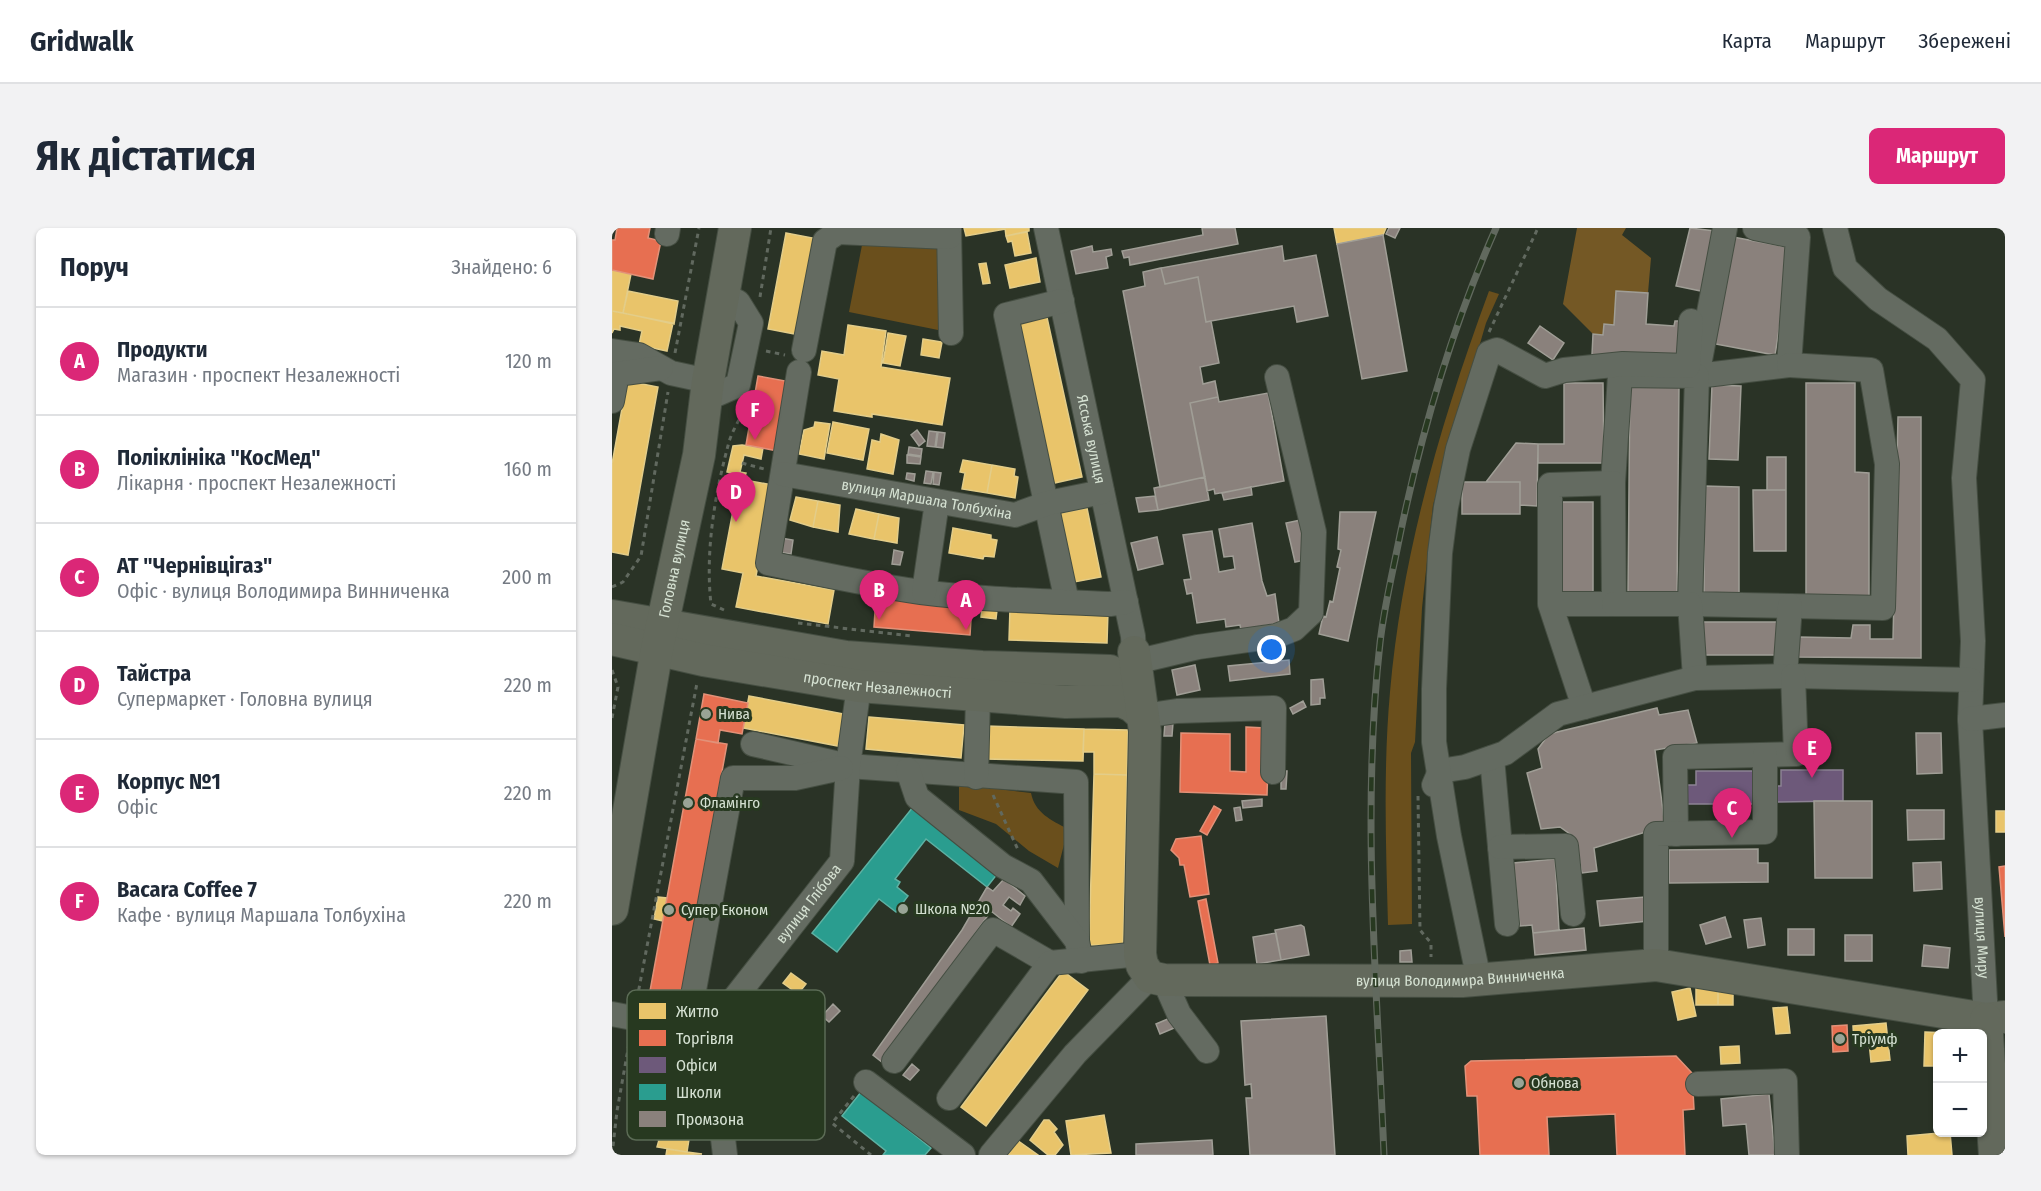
<!DOCTYPE html>
<html lang="uk">
<head>
<meta charset="utf-8">
<style>
  :root { --surface:#fff; --page:#f2f2f3; --text:#1f2937; --muted:#747a83; --line:#e0e1e3; --accent:#db2777 }
  body { margin:0; font-family:"Fira Sans Condensed",sans-serif; background:var(--page); color:var(--text) }
  .controls { position:absolute; right:18px; bottom:18px; display:grid; overflow:hidden; border-radius:9px; box-shadow:0 2px 4px #0004 }
  .controls button { width:54px; height:54px; display:grid; place-items:center; padding:0; border:0; border-bottom:2px solid var(--line); background:var(--surface); color:var(--text); font:30px sans-serif }
  .you { position:absolute; left:660px; top:422px; width:21px; height:21px; margin:-15px; border:4px solid #fff; border-radius:50%; background:#1a73e8; box-shadow:0 0 0 9px #1a73e833 }
  .badge { display:grid; place-items:center; width:39px; height:39px; border-radius:50%; background:var(--accent); color:#fff; font-size:20px; font-weight:700 }
  .pin { position:absolute; translate:-50% -50px; filter:drop-shadow(0 2px 3px #0008) }
  .pin::after { content:''; position:absolute; top:32px; width:21px; height:18px; background:inherit; clip-path:polygon(0 0,100% 0,50% 100%) }
  .list { margin:0; padding:0; list-style:none }
  h2 { display:flex; justify-content:space-between; align-items:center; height:78px; margin:0; padding:0 24px; font-size:26px }
  h2 small { font-size:20px; font-weight:400; color:var(--muted) }
  .list li { display:grid; grid-template-columns:39px 1fr auto; gap:18px; align-items:center; box-sizing:border-box; height:108px; padding:0 24px; border-top:2px solid var(--line) }
  .list b { display:block; font-size:22px; white-space:nowrap }
  .list p { margin:0; font-size:20px; white-space:nowrap; color:var(--muted) }
  .list em { font-size:20px; font-style:normal; color:var(--muted) }
  .map { position:relative; flex:none; width:1393px; height:927px; overflow:hidden; border-radius:9px }
  header { display:flex; align-items:center; gap:36px; box-sizing:border-box; height:84px; padding:0 30px; background:var(--surface); border-bottom:2px solid var(--line) }
  header strong { font-size:28px }
  nav { display:flex; gap:33px; margin-inline-start:auto; font-size:21px }
  .intro { display:flex; align-items:center; justify-content:space-between; box-sizing:border-box; height:144px; padding:0 36px }
  h1 { margin:0; font-size:42px }
  .button { padding:15px 27px; border-radius:9px; background:var(--accent); color:#fff; font-size:21px; font-weight:700 }
  main { display:flex; gap:36px; padding:0 36px }
  aside { flex:1; background:var(--surface); border-radius:9px; box-shadow:0 2px 4px #0004 }
  .map>svg:first-child { display:block }
  .green { fill:#6a4f1c }
  .forest { fill:#745825 }
  .homes { fill:#e9c46a; stroke:#e3cd89; stroke-width:1.5 }
  .shops { fill:#e76f51; stroke:#e29178; stroke-width:1.5 }
  .offices { fill:#6d597a; stroke:#8c8294; stroke-width:1.5 }
  .schools { fill:#2a9d8f; stroke:#5db1a3; stroke-width:1.5 }
  .industry { fill:#8a817c; stroke:#a09e96; stroke-width:1.5 }
  .lines { fill:none; stroke-linecap:round; stroke-linejoin:round }
  .minor-casing { stroke:#454e42; stroke-width:26 }
  .major-casing { stroke:#454e42; stroke-width:34 }
  .path { stroke:#61695f; stroke-width:3; stroke-dasharray:4.5 4.5; stroke-linecap:butt }
  .minor { stroke:#646b61; stroke-width:24 }
  .major { stroke:#63695c; stroke-width:32 }
  .rail-casing { stroke:#61695e; stroke-width:7 }
  .rail { stroke:#273920; stroke-width:4.5; stroke-dasharray:14; stroke-linecap:butt }
  .poi-dot { fill:#99a496; stroke:#273920; stroke-width:2 }
  .labels { text-anchor:middle; stroke-width:6; stroke-linejoin:round; paint-order:stroke }
  .street-label { font-size:15px; fill:#d5e1d2; stroke:#273920 }
  .poi-label { font-size:15px; fill:#d5e1d2; stroke:#273920; text-anchor:start }
  .key { fill:#273920; stroke:#5b6b55; stroke-width:1.5 }
  .key-label { font-size:16px; fill:#d5e1d2 }
</style>
</head>
<body>
<header>
<strong>Gridwalk</strong>
<nav><a>Карта</a><a>Маршрут</a><a>Збережені</a></nav>
</header>
<div class="intro"><h1>Як дістатися</h1><a class="button">Маршрут</a></div>
<main>
<aside>
<h2>Поруч<small>Знайдено: 6</small></h2>
<ul class="list">
<li><span class="badge">A</span><div><b>Продукти</b><p>Магазин · проспект Незалежності</p></div><em>120 m</em></li>
<li><span class="badge">B</span><div><b>Поліклініка &quot;КосМед&quot;</b><p>Лікарня · проспект Незалежності</p></div><em>160 m</em></li>
<li><span class="badge">C</span><div><b>АТ &quot;Чернівцігаз&quot;</b><p>Офіс · вулиця Володимира Винниченка</p></div><em>200 m</em></li>
<li><span class="badge">D</span><div><b>Тайстра</b><p>Супермаркет · Головна вулиця</p></div><em>220 m</em></li>
<li><span class="badge">E</span><div><b>Корпус №1</b><p>Офіс</p></div><em>220 m</em></li>
<li><span class="badge">F</span><div><b>Bacara Coffee 7</b><p>Кафе · вулиця Маршала Толбухіна</p></div><em>220 m</em></li>
</ul>
</aside>
<div class="map">
<svg width="1393" height="927" viewBox="0 0 1393 927">
  <rect width="100%" height="100%" fill="#2a3326"/>
  <path class="green" d="M251 12 330 17 331 103 237 84Z
    M877 63 887 66 874 95 821 277 810 380 803 514 799 525 800 696 776 697C774 619 771 542 778 464 790 326 829 193 877 63Z
    M347 556 419 565C423 585 439 592 456 601L446 640 417 623 384 596 347 582Z"/>
  <path class="forest" d="M965 0H1014L1010 7 1039 30 1036 65 1004 63 1002 97 992 96 991 107 981 106 951 76Z"/>
  <path class="homes" d="M352 0H393V1L354 8Z
    M417 0V3L394 8 393 0Z
    M722 0H774L771 7 725 16Z
    M415 4 419 25 403 28 400 13 396 14 394 8Z
    M174 5 206 11 188 107 156 101Z
    M424 30 428 54 398 60 393 37Z
    M374 35 378 55 371 56 367 36Z
    M0 42 19 46 11 85 0 83Z
    M16 63 66 73 62 96 11 85Z
    M0 83 61 95 55 123 27 117 30 103 8 98V102L2 101 0 105Z
    M434 85 470 249 438 256 402 91Z
    M236 97 274 103 269 139 338 150 330 197 260 186V189L222 183 227 151 206 147 210 123 232 127Z
    M276 105 294 108 288 138 271 135Z
    M311 111 330 114 327 130 309 127Z
    M15 153 46 159 16 327 0 324V236Z
    M203 194 218 196 212 231 187 226 192 202 202 199Z
    M221 194 257 201 251 232 215 225Z
    M269 206 287 212 281 246 255 241 260 212 268 214Z
    M130 217 151 220 149 231 132 227 128 244 134 245 132 252 127 251 126 255 122 253 119 245 115 244 121 218Z
    M351 232 380 237 375 265 350 261 353 245 348 244Z
    M380 237 403 241 402 248 406 249 403 270 375 265Z
    M127 251 161 257 144 348 222 362 216 396 124 379 131 345 110 341Z
    M184 269 206 273 201 299 178 292Z
    M206 273 228 277 226 304 201 299Z
    M475 280 489 349 457 355 443 286Z
    M244 281 267 286 262 311 237 306Z
    M267 286 287 290 285 315 262 311Z
    M341 300 379 307V311L385 312 382 329 372 328 371 331 337 325Z
    M371 371 386 373 384 391 369 389Z
    M398 380 496 383 495 415 397 412Z
    M137 468 232 486 226 518 131 500Z
    M257 489 352 497 349 530 254 521Z
    M374 498 472 501 471 533 373 531Z
    M472 501 516 502 515 547 482 546V524H471Z
    M482 546 515 547 511 718 477 717Z
    M1384 583H1393V604H1384Z
    M46 669 55 670 51 693 42 691Z
    M451 743 476 762 374 898 349 879Z
    M179 745 194 756 186 766 171 755Z
    M1084 758H1106V777H1084Z
    M1106 758H1121V777H1106Z
    M1078 760 1084 788 1066 792 1060 764Z
    M1175 779 1178 805 1164 806 1161 780Z
    M1274 795 1278 832 1259 834 1257 814 1242 816 1241 798Z
    M1313 804 1337 805 1326 806V838H1312Z
    M1127 818 1128 835 1109 836 1108 819Z
    M50 862 84 867 75 924 45 919 47 912 44 911 45 904H42Z
    M492 887 499 925 459 927 454 893Z
    M432 892H437L445 901 442 904 451 917 443 927H436L418 912Z
    M1338 904 1340 927H1296L1295 908Z
    M405 912 426 927H396Z
    M55 921 75 924 90 926 54 927Z"/>
  <path class="shops" d="M5 0H38L36 10 49 13 41 51 0 42V12H3Z
    M146 148 179 154 166 223 134 217Z
    M264 368 360 377 358 407 262 399Z
    M92 466 136 475 130 506 108 502 106 515 84 511Z
    M634 499 654 500 657 507 655 567 568 564 569 505 618 506V543L634 544Z
    M84 511 115 516 65 791 34 785Z
    M602 578 609 582 595 607 588 603Z
    M589 608 597 666 578 669 572 637H568L567 630 559 622 564 611Z
    M1393 638V709L1387 639Z
    M594 671 606 735 598 737 586 673Z
    M1235 797 1236 823 1221 824 1220 798Z
    M1064 828 1080 845 1082 881 1071 882 1073 927H1005L1003 886 935 889 937 927H868L865 868H855L853 838 859 833Z"/>
  <path class="offices" d="M1169 542H1231V573L1161 574V558H1169Z
    M1084 543H1142V576H1075V557H1084Z"/>
  <path class="schools" d="M305 574 390 640 375 659 314 611 283 651 288 654 285 659 296 668 284 684 267 671 225 724 200 705Z
    M249 864 319 920 313 927H271L274 923 230 888Z"/>
  <path class="industry" d="M590 0H623L626 16 518 37 517 29 512 30 510 23 591 7Z
    M777 0H788L783 10 774 6Z
    M1078 0 1103 3 1089 63 1064 58Z
    M771 7 795 143 750 151 725 16Z
    M1121 9 1180 20 1163 127 1098 115Z
    M480 18 481 24 499 21 500 27 494 29 496 40 464 46 459 23Z
    M670 18 672 33 704 27 716 88 685 94 682 78 594 94 586 49 553 56 549 40Z
    M549 40 553 56 586 49 594 94 599 93 607 135 588 139 591 156 603 153 606 169 578 175 593 249 548 259 511 63 533 58 531 44Z
    M1004 63 1036 65 1034 96 1062 98 1063 93H1072L1070 131 980 127 981 106 991 107 992 96 1002 97Z
    M928 98 952 115 941 132 916 115Z
    M1018 154 1067 155 1065 366 1016 365Z
    M952 155H991L992 235H926V216H952Z
    M1194 155H1243V244L1257 245V371H1194Z
    M1100 157 1129 158 1126 232 1097 231Z
    M656 165 672 253 603 266 602 261 595 263 578 175 606 169 607 174Z
    M1286 189H1309V430L1185 429 1187 409 1239 410 1241 397H1258V411H1281Z
    M305 202 313 213 307 218 299 207Z
    M317 203 325 204 323 219 315 218Z
    M326 204 333 205 331 220 324 219Z
    M904 215 926 216 925 278 908 277V254H874Z
    M297 219 310 221 309 228 296 226Z
    M295 227 309 229 308 236 295 235Z
    M1155 229H1174V262H1155Z
    M314 243 321 244 319 256 312 255Z
    M322 244 329 245 327 257 321 256Z
    M295 245 303 246 302 253 294 251Z
    M593 249 597 272 546 282 542 260Z
    M850 254H908V286H850Z
    M1092 258 1127 259V368L1092 367Z
    M639 259 640 267 612 272 610 265Z
    M1141 262H1174V323H1142Z
    M543 268 546 282 527 284 524 270Z
    M948 274H981V365H948Z
    M728 284H764L736 413 707 406 711 388 714 389 718 373 721 374 728 340 725 339 729 322 726 321Z
    M689 292 698 331 683 334 674 295Z
    M640 295 650 353 655 368 663 366 667 395 629 402 628 397 614 399 613 391 585 395 580 365 575 366 572 352 579 351 571 307 600 303 607 344 623 341 621 328 612 329 607 301Z
    M545 309 551 336 526 342 519 315Z
    M169 310 181 312 179 326 166 324Z
    M282 322 291 324 288 337 280 336Z
    M1091 394H1166V427H1091Z
    M677 432 678 446 618 453 616 438Z
    M583 437 588 462 565 467 560 442Z
    M711 451 713 470H708V476L699 477V452Z
    M691 473 694 479 681 486 678 480Z
    M1045 480 1047 487 1076 482 1085 515 1043 522 1053 598 982 620 985 643 970 645 962 609 948 599 929 601 915 545 930 540 926 521 937 506Z
    M553 494 561 495 560 508H552Z
    M1304 505H1329L1330 545 1305 546Z
    M669 543H675L674 561H669Z
    M650 571V578L631 580 630 573Z
    M1202 573H1260V650H1203Z
    M628 579 630 592 624 593 622 580Z
    M1295 582H1332V611L1296 612Z
    M1146 621V635H1156V654L1057 655V622Z
    M943 631 947 702 921 705 920 697 908 698 901 635Z
    M1329 634 1330 661 1302 663 1301 635Z
    M392 651 413 668 408 677 397 669 391 677 399 683 401 680 408 686 399 699 379 683 271 835 261 827 350 702 375 659 381 663Z
    M1033 669 1036 693 988 698 985 673Z
    M1113 689 1119 709 1094 716 1088 697Z
    M1149 690 1153 717 1136 720 1132 692Z
    M689 697 692 699 697 727 669 732 663 702Z
    M972 700 974 722 923 727 921 705Z
    M1176 701H1202V727H1176Z
    M664 705 669 732 645 736 641 709Z
    M1233 707H1260V733H1233Z
    M1312 717 1338 720 1336 740 1310 738Z
    M799 722 800 734H788V723Z
    M221 776 228 783 217 794 210 788Z
    M714 788 723 927H638L634 870H640L639 856 633 857 629 793Z
    M558 790 562 800 548 806 544 796Z
    M300 836 307 842 298 852 291 847Z
    M1157 866 1163 927H1137L1134 896 1111 898 1109 871Z
    M600 912 601 927H524V916Z"/>
  <g class="lines">
    <g class="minor-casing">
      <g id="minor">
        <path d="M337 0 339 105"/>
        <path id="s1" d="M434 0 521 408 522 424"/>
        <path d="M1113 0 1085 148 1177 137 1186 9 1143 0"/>
        <path id="s2" d="M1223 0 1233 40 1266 71 1325 111 1361 152 1352 250 1361 413 1358 491 1374 791"/>
        <path d="M55 6 56 0"/>
        <path d="M450 73 394 87 455 374"/>
        <path d="M192 122 213 13 226 4 337 9"/>
        <path d="M0 123 27 127 59 145 96 153"/>
        <path d="M187 144 156 335C207 346 258 357 309 364 372 372 435 373 498 376L514 374"/>
        <path d="M94 171 126 157 139 95 126 74 111 67"/>
        <path d="M0 173 5 146 49 140"/>
        <path id="s3" d="M171 246 403 287 436 275 490 264"/>
        <path d="M1001 255 1008 147 1085 148 1078 376 1271 380 1275 236 1259 142 1177 137"/>
        <path d="M312 364 325 274"/>
        <path d="M938 376H1002L1001 255 938 257V376L972 479"/>
        <path d="M1002 376H1078L1083 450"/>
        <path d="M523 434 586 419 664 408 682 401 699 385 702 304 665 149"/>
        <path d="M1173 448 1178 378"/>
        <path d="M531 488 565 483 662 480 661 544"/>
        <path d="M1358 491 1393 487"/>
        <path d="M141 516 236 538 464 554 465 713 469 733"/>
        <path d="M880 530 895 696"/>
        <path d="M296 542 305 569 391 638 419 653 465 713"/>
        <path d="M364 549 366 468"/>
        <path d="M822 557 828 543 853 539 893 525 946 486 1083 450 1181 448 1359 452"/>
        <path d="M1064 606 1063 529 1184 526 1181 448"/>
        <path d="M888 619 954 618 961 686"/>
        <path d="M1044 737V606L1153 604V527"/>
        <path d="M552 752 567 786 595 823"/>
        <path d="M867 752 837 608 822 514V461L828 325 834 279 846 221 877 125 885 122 933 148 952 142 1011 136 1076 138 1079 93"/>
        <path d="M0 786 47 795"/>
        <path id="s4" d="M64 798 97 803 230 633 236 538 247 458"/>
        <path d="M75 800 121 550H183L229 540"/>
        <path d="M97 803 93 841 107 877 113 927"/>
        <path d="M282 833 381 702 438 735"/>
        <path d="M254 854 351 927"/>
        <path d="M1086 856 1173 853 1175 927"/>
        <path d="M337 870 438 735 528 726"/>
        <path d="M379 927 463 826 538 749"/>
      </g>
    </g>
    <g class="major-casing">
      <g id="major">
        <path d="M0 388 234 429 370 439 498 443 526 458"/>
        <path id="s5" d="M0 411 91 432 247 458 454 474 509 473 520 478 531 488"/>
        <path id="s6" d="M522 424 533 503 528 726 530 737 538 749 552 752 850 753 1044 737 1374 791 1393 789"/>
        <path id="s7" d="M0 681 45 421 87 227 96 153 123 0"/>
        <path d="M1374 791 1383 927"/>
      </g>
    </g>
    <path class="path" d="M148 69 159 0
      M877 104 926 0
      M154 123 173 127
      M63 125 87 0
      M130 235 152 241
      M0 359 11 354 29 328 56 164
      M112 382 99 376C93 323 103 265 117 214 121 200 130 190 133 175
      M186 395 299 408
      M0 442 6 459 0 490
      M381 567 407 624
      M806 568 808 702 819 715V729
      M25 771 85 455
      M242 868 220 895 259 927
      M0 927 5 883 18 810"/>
    <use href="#minor" class="minor"/>
    <use href="#major" class="major"/>
    <g class="rail-casing">
      <path id="rail" d="M772 927C765 757 749 584 768 415 772 379 781 343 788 307 810 202 840 99 884 0"/>
    </g>
    <use href="#rail" class="rail"/>
  </g>
  <g class="poi-dot">
    <circle cx="94" cy="486" r="6"/>
    <circle cx="76" cy="575" r="6"/>
    <circle cx="291" cy="681" r="6"/>
    <circle cx="57" cy="682" r="6"/>
    <circle cx="1228" cy="811" r="6"/>
    <circle cx="907" cy="855" r="6"/>
  </g>
  <g class="labels">
    <g class="street-label">
      <text dy="5" stroke="none"><textPath href="#s1" startOffset="216">Ясська вулиця</textPath></text>
      <text dy="5" stroke="none"><textPath href="#s3" startOffset="146">вулиця Маршала Толбухіна</textPath></text>
      <text dy="5" stroke="none"><textPath href="#s7" startOffset="346">Головна вулиця</textPath></text>
      <text dy="5" stroke="none"><textPath href="#s5" startOffset="270">проспект Незалежності</textPath></text>
      <text dy="5" stroke="none"><textPath href="#s4" startOffset="195">вулиця Глібова</textPath></text>
      <text dy="5" stroke="none"><textPath href="#s2" startOffset="771">вулиця Миру</textPath></text>
      <text dy="5" stroke="none"><textPath href="#s6" startOffset="639">вулиця Володимира Винниченка</textPath></text>
    </g>
    <g class="poi-label">
      <text x="106" y="491">Нива</text>
      <text x="88" y="580">Фламінго</text>
      <text x="303" y="686">Школа №20</text>
      <text x="69" y="687">Супер Економ</text>
      <text x="1240" y="816">Тріумф</text>
      <text x="919" y="860">Обнова</text>
    </g>
  </g>
  <rect x="15" y="762" width="198" height="150" rx="9" class="key"/>
  <rect x="27" y="775" width="27" height="16" fill="#e9c46a"/>
  <rect x="27" y="802" width="27" height="16" fill="#e76f51"/>
  <rect x="27" y="829" width="27" height="16" fill="#6d597a"/>
  <rect x="27" y="856" width="27" height="16" fill="#2a9d8f"/>
  <rect x="27" y="883" width="27" height="16" fill="#8a817c"/>
  <g class="key-label">
    <text x="64" y="789">Житло</text>
    <text x="64" y="816">Торгівля</text>
    <text x="64" y="843">Офіси</text>
    <text x="64" y="870">Школи</text>
    <text x="64" y="897">Промзона</text>
  </g>
</svg>
<div class="controls">
<button>+</button>
<button>−</button>
</div>
<div class="you"></div>
<div class="pin badge" style="left:354px;top:402px">A</div>
<div class="pin badge" style="left:267px;top:392px">B</div>
<div class="pin badge" style="left:1120px;top:610px">C</div>
<div class="pin badge" style="left:124px;top:294px">D</div>
<div class="pin badge" style="left:1200px;top:550px">E</div>
<div class="pin badge" style="left:143px;top:212px">F</div>
</div>
</main>
</body>
</html>
